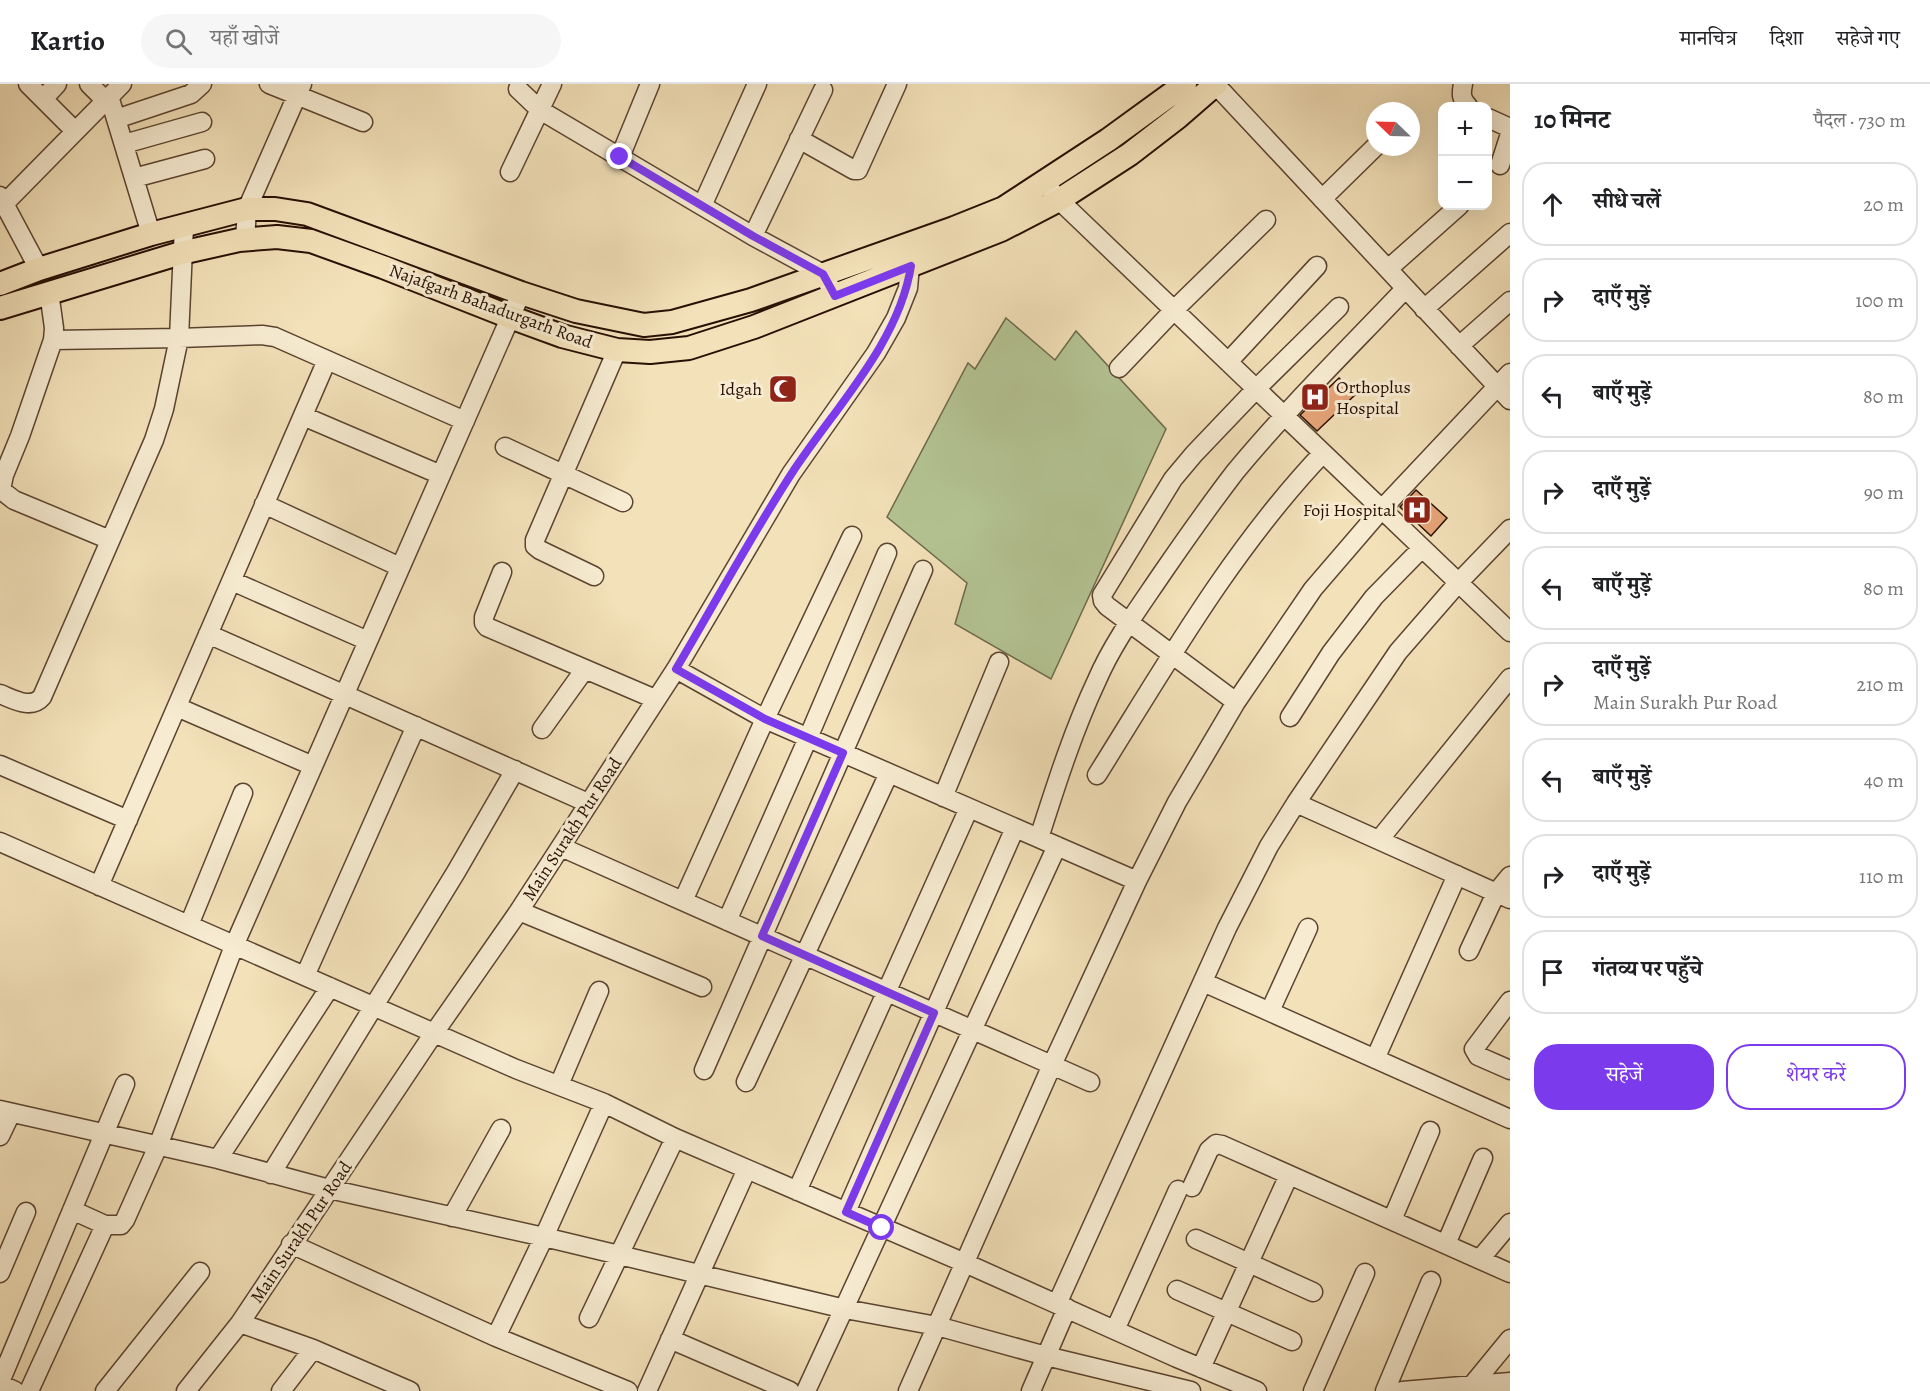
<!DOCTYPE html>
<html lang="hi">
<head>
<meta charset="utf-8">
<style>
  :root { --surface:#fff; --page:#f6f6f6; --text:#202124; --muted:#757577; --line:#e0e0e0; --accent:#7c3aed }
  body { margin:0; font-family:Alegreya,"Noto Serif Devanagari",serif; background:var(--page); color:var(--text) }
  .controls { position:absolute; right:18px; top:18px; display:grid; overflow:hidden; border-radius:12px; box-shadow:0 6px 24px #0002 }
  .controls button { width:54px; height:54px; display:grid; place-items:center; padding:0; border:0; border-bottom:2px solid var(--line); background:var(--surface); color:var(--text); font:30px sans-serif }
  .compass { position:absolute; left:1366px; top:18px; width:54px; height:54px; border-radius:50%; background:var(--surface); box-shadow:0 6px 24px #0002; rotate:293deg }
  .stop { position:absolute; width:18px; height:18px; margin:-14px; border:4px solid #7c3aed; border-radius:50%; background:#fff }
  .stop.end { background:#7c3aed; border-color:#fff; box-shadow:0 2px 6px #0008 }
  .list { margin:0; padding:0; list-style:none }
  h2 { display:flex; justify-content:space-between; align-items:center; height:78px; margin:0; padding:0 24px; font-size:26px }
  h2 small { font-size:20px; font-weight:400; color:var(--muted) }
  .list li { display:grid; grid-template-columns:39px 1fr auto; gap:18px; align-items:center; box-sizing:border-box; height:84px; margin:0 12px 12px; padding:0 12px; border:2px solid var(--line); border-radius:24px }
  .list b { display:block; font-size:22px; white-space:nowrap }
  .list p { margin:0; font-size:20px; white-space:nowrap; color:var(--muted) }
  .list em { font-size:20px; font-style:normal; color:var(--muted) }
  .actions { display:flex; gap:12px; padding:18px 24px }
  .actions a { flex:1; padding:14px 0; border:2px solid var(--accent); border-radius:24px; text-align:center; font-size:21px; color:var(--accent) }
  .actions .main { background:var(--accent); color:#fff }
  .icon { flex:none; width:33px; height:33px; fill:none; stroke:currentColor; stroke-width:2; stroke-linecap:round; stroke-linejoin:round }
  .map { position:relative; flex:none; width:1510px; height:1307px; overflow:hidden }
  header { display:flex; align-items:center; gap:36px; box-sizing:border-box; height:84px; padding:0 30px; background:var(--surface); border-bottom:2px solid var(--line) }
  header strong { font-size:28px }
  nav { display:flex; gap:33px; margin-inline-start:auto; font-size:21px }
  .search { width:420px; height:54px; background:var(--page); display:flex; align-items:center; gap:15px; box-sizing:border-box; padding:0 21px; border-radius:33px; color:var(--muted); font-size:22px }
  main { display:flex }
  aside { flex:1; background:var(--surface) }
  .map>svg:first-child { display:block }
  .green { fill:#b4c494; stroke:#6e6a4c; stroke-width:1.5 }
  .building { fill:#e6a579; stroke:#280f03; stroke-width:1.5 }
  .lines { fill:none; stroke-linecap:round; stroke-linejoin:round }
  .minor-casing { stroke:#5b4430; stroke-width:21 }
  .major-casing { stroke:#280f03; stroke-width:26 }
  .minor { stroke:#f7ecd2; stroke-width:18 }
  .major { stroke:#f3e1b9; stroke-width:22 }
  .route { stroke:#7c3aed; stroke-width:8 }
  .labels { text-anchor:middle; stroke-width:6; stroke-linejoin:round; paint-order:stroke }
  .street-label { font-size:18px; fill:#280f03; stroke:#f7ecd2 }
  .poi-label { font-size:18px; fill:#280f03; stroke:#f7ecd2; text-anchor:end }
</style>
</head>
<body>
<header>
<strong>Kartio</strong>
<div class="search"><svg class="icon" aria-label="search" viewBox="0 0 24 24"><circle cx="10" cy="10" r="6"/><path d="M15 15l6 6"/></svg>यहाँ खोजें</div>
<nav><a>मानचित्र</a><a>दिशा</a><a>सहेजे गए</a></nav>
</header>
<main>
<div class="map">
<svg width="1510" height="1307" viewBox="0 0 1510 1307">
  <rect width="100%" height="100%" fill="#f3e1b9"/>
  <filter id="stains"><feTurbulence type="fractalNoise" baseFrequency=".00333" numOctaves="4"/><feColorMatrix values="0 0 0 0 .2 0 0 0 0 .09 0 0 0 0 .02 0 0 0 .5 -.17"/></filter>
  <radialGradient id="worn" r=".72"><stop offset=".6" stop-color="#630" stop-opacity="0"/><stop offset="1" stop-color="#630" stop-opacity=".3"/></radialGradient>
  <path class="green" d="M1006 234 1055 276 1076 247 1166 345 1051 595 955 540 967 499 887 433 968 279 975 285Z"/>
  <path class="building" d="M1339 294 1355 311 1317 347 1300 331Z
    M1416 406 1447 434 1431 452 1400 423Z"/>
  <g class="lines">
    <g class="minor-casing">
      <path id="minor" d="M28 0 75 47
        M89 0 105 16
        M269 0 363 38
        M1215 0 1510 316
        M1463 0C1461 10 1461 15 1468 22
        M518 5 540 26 753 152 823 190 835 212
        M109 12 151 150
        M43 15 57 0
        M1488 34 1510 44
        M116 35 191 10 202 0
        M799 55 854 86H858L897 0
        M124 60 202 38
        M620 73 650 0
        M1500 81 1510 50
        M510 88 552 0
        M134 94 205 75
        M1044 98 1059 116 1510 548
        M0 112 39 185
        M1322 115 1375 63
        M5 119 122 0
        M702 122 757 0
        M184 142 179 254 262 251 275 253 465 337
        M753 152 823 6
        M245 156 247 125 302 0
        M1388 185 1459 122
        M49 208 54 244 53 256 20 352 4 391 1 406 14 416 110 456
        M1424 225 1510 149
        M1459 262 1510 217
        M1228 278 1317 182
        M1119 284 1174 226 1266 136
        M303 332 441 391
        M505 363 623 418
        M264 420 400 483
        M502 488 484 533V539L487 543 655 615
        M594 492 540 466 535 462V456L617 266
        M232 497 368 557
        M208 550 588 719
        M676 585 765 635 1137 797
        M0 610C13 615 31 626 42 613L154 356 164 325 179 254 53 256
        M1236 618 1107 522 1103 517 1102 511 1173 395 1194 370 1256 305 1339 223
        M177 623 313 682
        M1290 633 1331 569 1374 513 1422 464
        M542 645 585 585
        M0 681 128 736
        M1097 691C1167 579 1232 465 1323 369
        M943 713 999 578
        M1296 719 1510 815
        M1039 754C1056 701 1073 647 1097 596 1113 559 1138 525 1161 491 1185 456 1209 422 1235 388 1288 324 1348 265 1405 205
        M1379 756 1510 594
        M0 758 516 985 604 1019 675 1054 965 1179 1177 1274 1257 1307
        M561 763 1090 998
        M99 802 327 276
        M683 817 765 635 852 452
        M519 827 702 903
        M727 837 808 654 887 469
        M189 841 243 709
        M1469 867 1496 809 1510 792
        M305 892 416 642
        M1203 898 1510 1035
        M1510 917 1474 965 1478 972 1510 986
        M1270 927 1308 844
        M1375 975 1457 791
        M704 986 923 486
        M746 998 889 689
        M559 1001 599 907
        M0 1026 218 1075 329 1105 544 1153 845 1225 937 1242 1046 1272 1191 1307
        M0 1052 11 1029
        M218 1075 330 903
        M271 1090 456 788 515 686
        M1192 1103 1209 1066 1216 1060 1222 1061 1510 1189
        M797 1107 969 724
        M72 1126 105 1141
        M846 1128 1015 744
        M452 1133 501 1045
        M1392 1136 1430 1047
        M1196 1155 1313 1208
        M291 1160 496 1253 628 1307
        M1446 1160 1483 1074
        M1480 1175 1510 1139
        M0 1189 26 1128
        M1177 1206 1292 1257
        M1057 1220 1227 844 1269 762 1296 719 1398 568 1458 499 1510 445
        M589 1234 675 1054
        M240 1239 313 1265 410 1307
        M1115 1246 1178 1106
        M496 1253 544 1153 604 1019
        M670 1255 790 1307
        M1201 1284 1289 1091
        M0 1298 125 1000
        M0 1300 15 1307
        M1469 1305 1510 1255
        M29 1307 105 1141H121L125 1136 158 1062 234 862 521 209
        M105 1307 200 1188
        M186 1307 240 1239 434 949 519 827 676 585 791 390 876 269 896 234 908 204 911 170
        M281 1307 313 1265
        M647 1307 747 1085
        M806 1307 1057 762
        M908 1307 1052 981 1137 797 1177 718 1236 618 1313 505 1381 426 1510 289
        M1031 1307 1067 1224
        M1313 1307 1365 1189
        M1385 1307 1431 1197
        M1402 1307 1510 1298"/>
    </g>
    <g class="major-casing">
      <path id="major" d="M0 200 39 185 151 150 247 125H275L307 130 521 209 576 227 644 241 672 238 751 216 954 144 1004 124 1108 56 1185 0
        M0 224 181 169 239 156 277 153 311 157 383 183 510 233 562 252 601 262 617 266 650 268 689 264 754 243 1001 146 1059 116 1130 70 1178 33 1216 0"/>
    </g>
    <use href="#minor" class="minor"/>
    <use href="#major" class="major"/>
  </g>
  <g class="lines">
    <path class="route" d="M620 73 753 152 823 190 835 212 911 182C899 259 834 325 792 389 751 452 714 521 676 585L765 635 843 669 762 852 934 929 846 1128 882 1144"/>
  </g>
  <defs>
    <g id="mosque-square" transform="scale(1.5)"><rect x="-9" y="-9" width="18" height="18" rx="4" fill="#8f2418" stroke="#f7ecd2"/><path d="M3.5-4.9A6 6 0 1 0 3.5 4.9A5 5 0 1 1 3.5-4.9Z" fill="#fff"/></g>
    <g id="hospital-square" transform="scale(1.5)"><rect x="-9" y="-9" width="18" height="18" rx="4" fill="#8f2418" stroke="#f7ecd2"/><path d="M-5-5h3v3.5h4V-5h3V5h-3V1.5h-4V5h-3Z" fill="#fff"/></g>
  </defs>
  <g fill-rule="evenodd">
    <use href="#mosque-square" x="783" y="305"/>
    <use href="#hospital-square" x="1315" y="313"/>
    <use href="#hospital-square" x="1417" y="426"/>
  </g>
  <g class="labels">
    <g class="street-label">
      <text transform="translate(491 222) rotate(20)" y="6">Najafgarh Bahadurgarh Road</text>
      <text transform="translate(572 745) rotate(-57)" y="6">Main Surakh Pur Road</text>
      <text transform="translate(301 1148) rotate(-56)" y="6">Main Surakh Pur Road</text>
    </g>
    <g class="poi-label">
      <text x="1336" y="309" text-anchor="start">Orthoplus<tspan x="1336" dy="21">Hospital</tspan></text>
      <text x="762" y="311">Idgah</text>
      <text x="1396" y="432">Foji Hospital</text>
    </g>
  </g>
  <rect width="100%" height="100%" filter="url(#stains)"/>
  <rect width="100%" height="100%" fill="url(#worn)"/>
</svg>
<div class="controls">
<button>+</button>
<button>−</button>
</div>
<svg class="compass" viewBox="-18 -18 36 36"><path d="M0-13l5 13h-10z" fill="#e53935"/><path d="M0 13l5-13h-10z" fill="#757577"/></svg>
<div class="stop" style="left:882px;top:1144px"></div>
<div class="stop end" style="left:620px;top:73px"></div>
</div>
<aside>
<h2>10 मिनट<small>पैदल · 730 m</small></h2>
<ul class="list">
<li><svg class="icon" aria-label="ahead" viewBox="0 0 24 24"><path d="M12 20V5M6 11l6-6 6 6"/></svg><div><b>सीधे चलें</b></div><em>20 m</em></li>
<li><svg class="icon" aria-label="right" viewBox="0 0 24 24"><path d="M7 20v-9h11M14 6l5 5-5 5"/></svg><div><b>दाएँ मुड़ें</b></div><em>100 m</em></li>
<li><svg class="icon" aria-label="left" viewBox="0 0 24 24"><path d="M17 20v-9H6M10 6l-5 5 5 5"/></svg><div><b>बाएँ मुड़ें</b></div><em>80 m</em></li>
<li><svg class="icon" aria-label="right" viewBox="0 0 24 24"><path d="M7 20v-9h11M14 6l5 5-5 5"/></svg><div><b>दाएँ मुड़ें</b></div><em>90 m</em></li>
<li><svg class="icon" aria-label="left" viewBox="0 0 24 24"><path d="M17 20v-9H6M10 6l-5 5 5 5"/></svg><div><b>बाएँ मुड़ें</b></div><em>80 m</em></li>
<li><svg class="icon" aria-label="right" viewBox="0 0 24 24"><path d="M7 20v-9h11M14 6l5 5-5 5"/></svg><div><b>दाएँ मुड़ें</b><p>Main Surakh Pur Road</p></div><em>210 m</em></li>
<li><svg class="icon" aria-label="left" viewBox="0 0 24 24"><path d="M17 20v-9H6M10 6l-5 5 5 5"/></svg><div><b>बाएँ मुड़ें</b></div><em>40 m</em></li>
<li><svg class="icon" aria-label="right" viewBox="0 0 24 24"><path d="M7 20v-9h11M14 6l5 5-5 5"/></svg><div><b>दाएँ मुड़ें</b></div><em>110 m</em></li>
<li><svg class="icon" aria-label="arrive" viewBox="0 0 24 24"><path d="M6 21V4h12l-3 4 3 4H6"/></svg><div><b>गंतव्य पर पहुँचे</b></div></li>
</ul>
<div class="actions"><a class="main">सहेजें</a><a>शेयर करें</a></div>
</aside>
</main>
</body>
</html>
